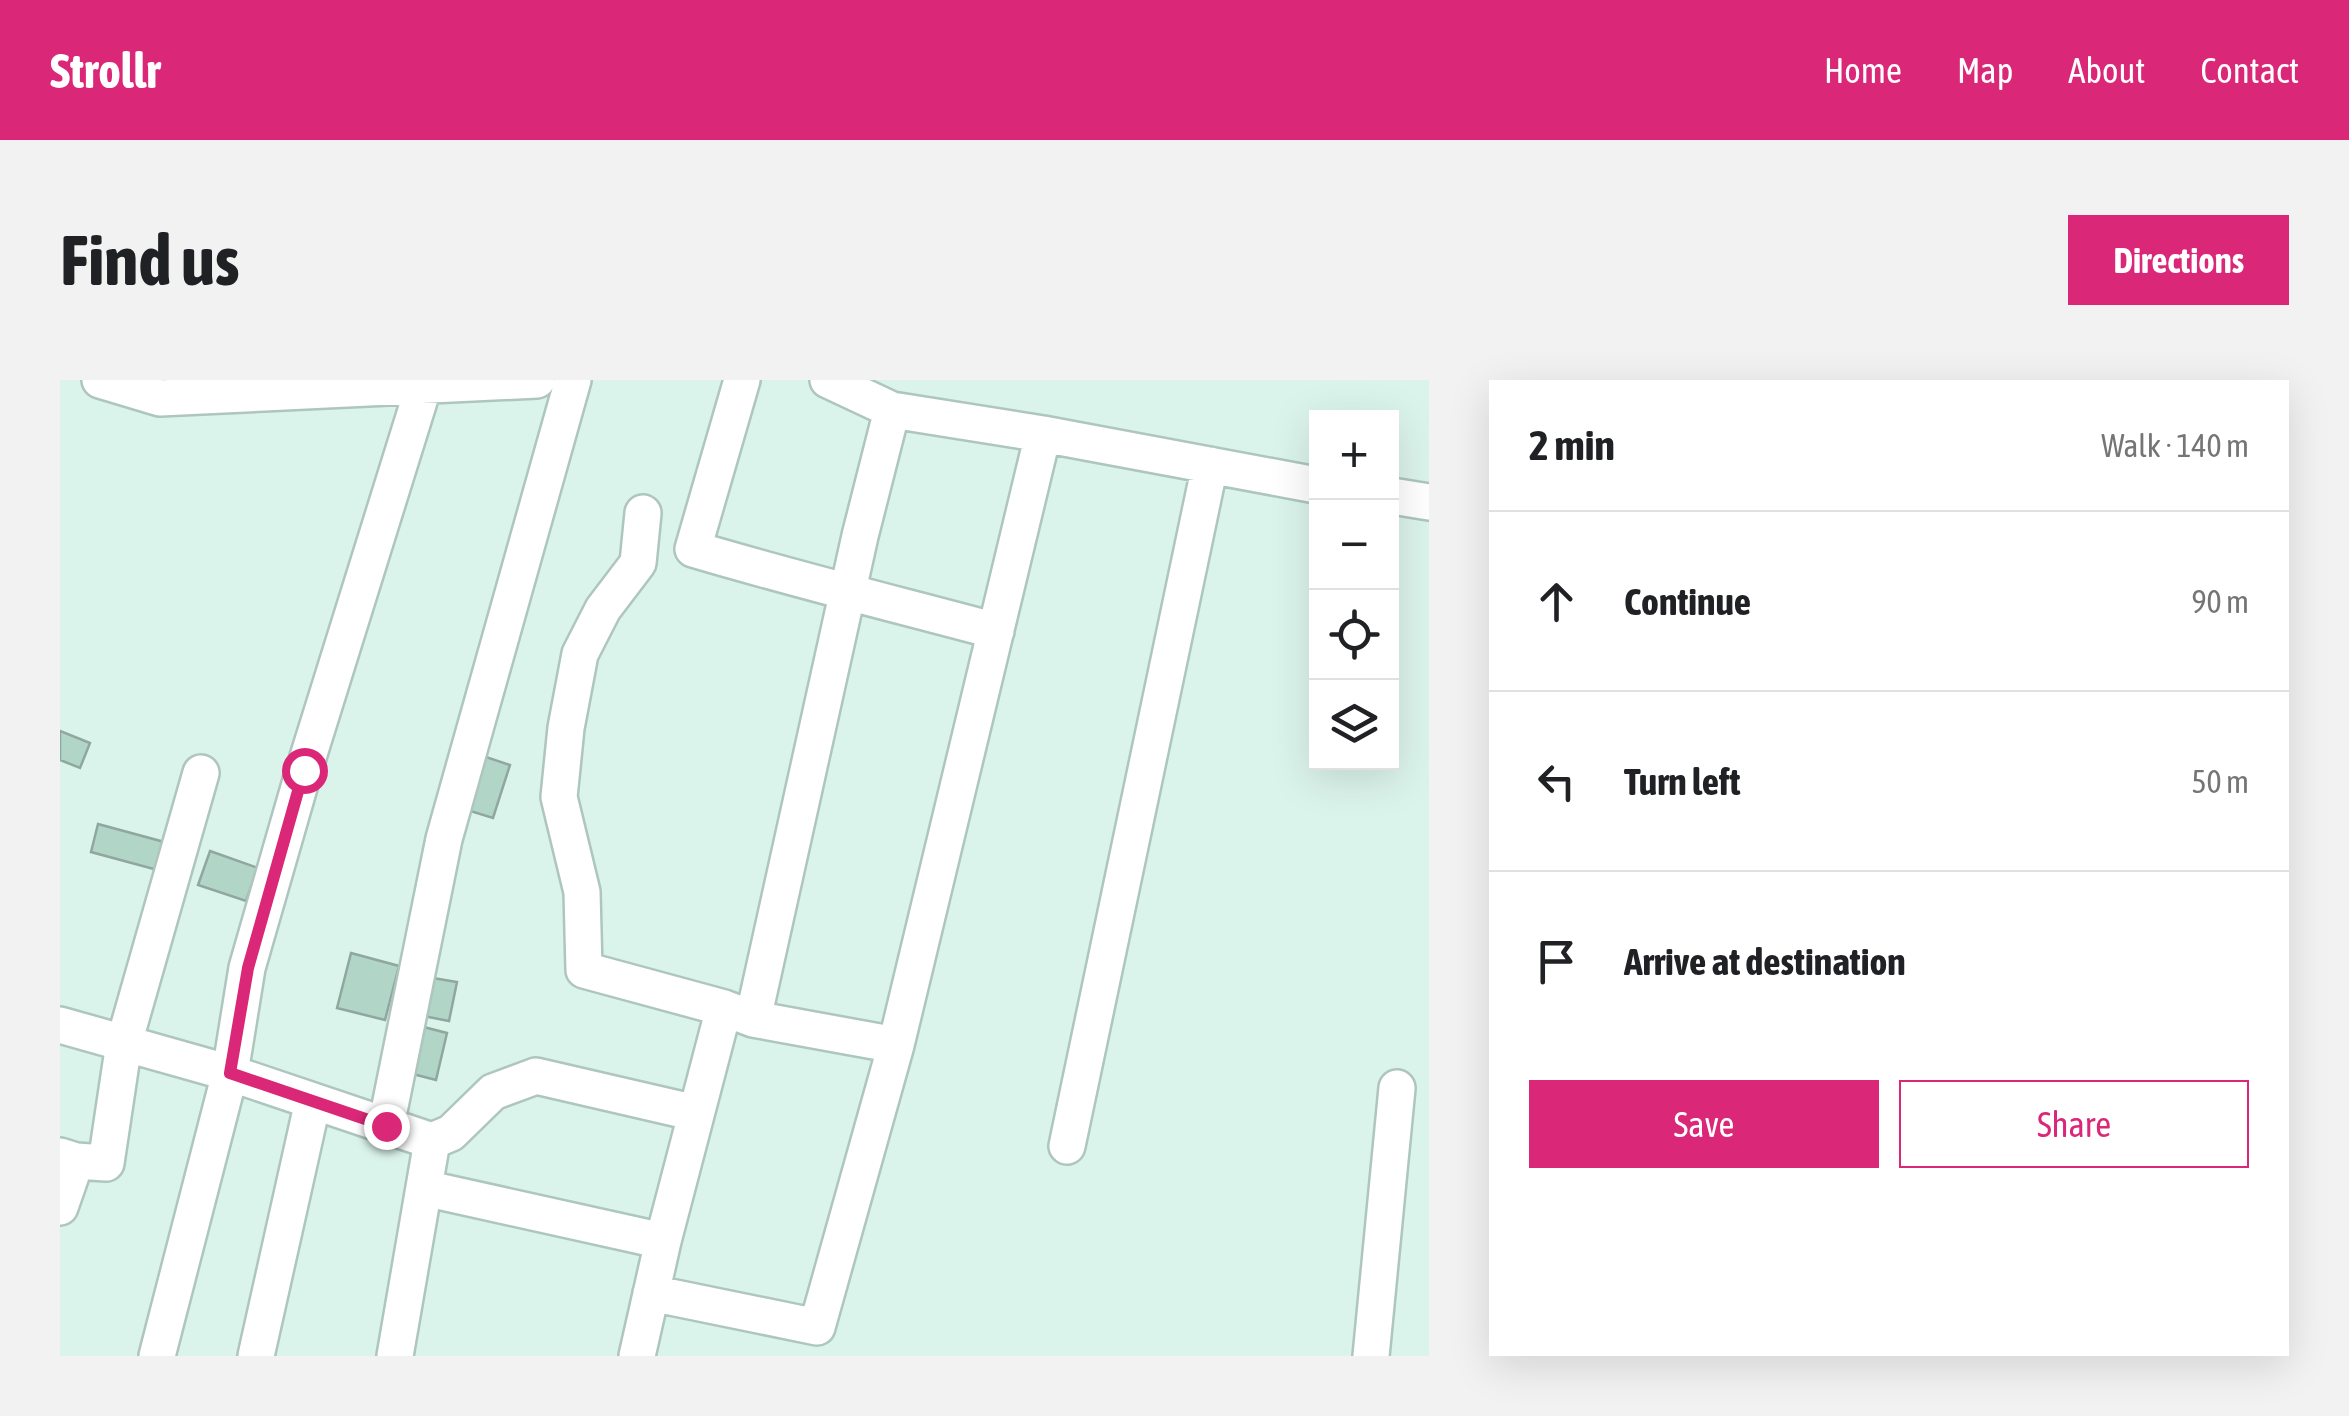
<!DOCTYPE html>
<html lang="en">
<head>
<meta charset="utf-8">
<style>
  :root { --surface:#fff; --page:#f2f2f2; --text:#202124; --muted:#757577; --line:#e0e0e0; --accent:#db2777 }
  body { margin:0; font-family:"Asap Condensed",sans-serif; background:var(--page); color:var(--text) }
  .controls { position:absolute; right:30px; top:30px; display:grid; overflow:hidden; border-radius:0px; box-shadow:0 10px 40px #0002 }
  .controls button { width:90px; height:90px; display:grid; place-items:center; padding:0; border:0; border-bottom:2px solid var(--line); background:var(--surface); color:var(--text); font:50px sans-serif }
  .stop { position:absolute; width:30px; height:30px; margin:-22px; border:8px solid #db2777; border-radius:50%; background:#fff }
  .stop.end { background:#db2777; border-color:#fff; box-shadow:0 2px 10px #0008 }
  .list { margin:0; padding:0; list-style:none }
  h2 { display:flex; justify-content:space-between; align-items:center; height:130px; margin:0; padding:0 40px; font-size:42px }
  h2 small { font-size:32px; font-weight:400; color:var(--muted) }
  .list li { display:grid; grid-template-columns:65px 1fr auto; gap:30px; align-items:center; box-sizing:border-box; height:180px; padding:0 40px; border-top:2px solid var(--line) }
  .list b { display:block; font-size:38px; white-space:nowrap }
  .list em { font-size:32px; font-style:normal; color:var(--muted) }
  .actions { display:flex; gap:20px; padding:30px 40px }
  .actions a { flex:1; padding:22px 0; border:2px solid var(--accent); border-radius:0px; text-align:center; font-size:35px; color:var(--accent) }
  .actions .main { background:var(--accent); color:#fff }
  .icon { flex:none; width:55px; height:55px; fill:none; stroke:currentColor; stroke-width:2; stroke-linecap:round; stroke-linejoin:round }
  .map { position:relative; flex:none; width:1369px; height:976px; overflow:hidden; border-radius:0px }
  header { display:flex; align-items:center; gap:60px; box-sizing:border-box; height:140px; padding:0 50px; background:var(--accent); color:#fff }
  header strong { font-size:48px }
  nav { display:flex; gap:55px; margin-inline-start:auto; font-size:35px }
  .intro { display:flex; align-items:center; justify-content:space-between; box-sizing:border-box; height:240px; padding:0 60px }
  h1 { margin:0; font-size:70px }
  .button { padding:25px 45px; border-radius:0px; background:var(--accent); color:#fff; font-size:35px; font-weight:700 }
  main { display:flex; gap:60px; padding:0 60px }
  aside { flex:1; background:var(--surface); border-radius:0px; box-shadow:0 10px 40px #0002 }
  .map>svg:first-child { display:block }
  .building { fill:#b1d5c7; stroke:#8fa79e; stroke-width:2.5 }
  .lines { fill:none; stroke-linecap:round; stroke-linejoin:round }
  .minor-casing { stroke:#aec6bd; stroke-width:40 }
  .minor { stroke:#fff; stroke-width:35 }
  .route { stroke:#db2777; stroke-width:12 }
</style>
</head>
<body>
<header>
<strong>Strollr</strong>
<nav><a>Home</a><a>Map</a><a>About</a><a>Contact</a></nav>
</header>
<div class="intro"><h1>Find us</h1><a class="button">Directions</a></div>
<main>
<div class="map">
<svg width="1369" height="976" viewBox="0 0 1369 976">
  <rect width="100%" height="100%" fill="#dbf4eb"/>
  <path class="building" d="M0 351 30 363 20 388 0 380Z
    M414 373 450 385 433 438 397 427Z
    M38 444 108 463 101 491 31 472Z
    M150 471 198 488 186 521 138 505Z
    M291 573 339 586 325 640 277 628Z
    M361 596 397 602 389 641 353 634Z
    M352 644 387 653 376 700 341 691Z"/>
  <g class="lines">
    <g class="minor-casing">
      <path id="minor" d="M40 0 100 18 477 0
        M682 0 633 169C734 199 835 224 936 251
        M768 0 832 30 983 54 1256 105
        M1332 116 1369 122
        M583 133 578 183 543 229 520 274 506 348 499 417 522 512 524 590 664 628
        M693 639 800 156 832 30
        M0 645 170 693 372 761 335 976
        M836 665 983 54
        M326 746 384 459 513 0
        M372 761 391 753 433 712 476 696 636 733
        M1007 766 1150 85
        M0 776 16 781 0 827
        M16 781 46 783 64 663 141 393
        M364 808 603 861 577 976
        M591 913 757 947 836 665 693 639 664 628 603 861
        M97 976 170 693 187 588 244 390 364 5
        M196 976 253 721
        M1311 976 1337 708"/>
    </g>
    <use href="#minor" class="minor"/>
  </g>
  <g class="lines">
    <path class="route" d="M244 390 188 588 170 693 326 746"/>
  </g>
</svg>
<div class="controls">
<button>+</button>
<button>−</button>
<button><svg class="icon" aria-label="locate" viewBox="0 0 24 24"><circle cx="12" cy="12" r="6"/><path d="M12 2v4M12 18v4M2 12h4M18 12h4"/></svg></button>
<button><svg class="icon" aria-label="layers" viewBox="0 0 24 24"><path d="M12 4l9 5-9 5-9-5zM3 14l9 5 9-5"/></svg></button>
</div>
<div class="stop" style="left:244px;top:390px"></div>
<div class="stop end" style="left:326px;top:746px"></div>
</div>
<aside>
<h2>2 min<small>Walk · 140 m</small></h2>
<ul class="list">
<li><svg class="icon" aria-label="ahead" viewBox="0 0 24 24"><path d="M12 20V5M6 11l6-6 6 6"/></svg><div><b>Continue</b></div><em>90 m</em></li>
<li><svg class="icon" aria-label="left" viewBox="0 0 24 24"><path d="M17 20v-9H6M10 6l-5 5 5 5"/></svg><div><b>Turn left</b></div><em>50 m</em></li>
<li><svg class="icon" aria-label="arrive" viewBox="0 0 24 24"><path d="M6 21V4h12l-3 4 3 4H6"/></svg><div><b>Arrive at destination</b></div></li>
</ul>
<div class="actions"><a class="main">Save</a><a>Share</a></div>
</aside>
</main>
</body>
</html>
